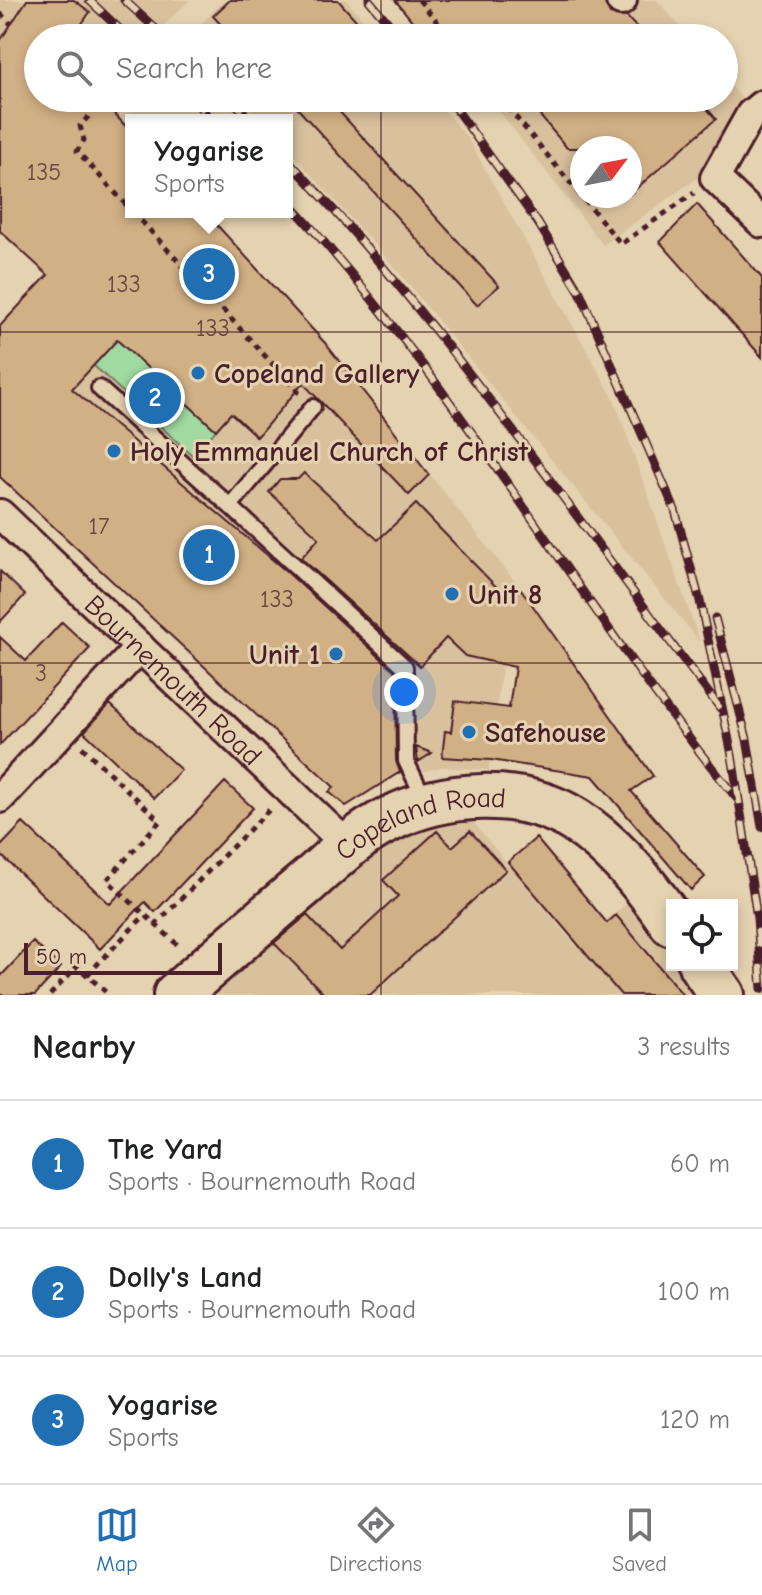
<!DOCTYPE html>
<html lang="en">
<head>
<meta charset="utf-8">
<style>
  :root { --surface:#fff; --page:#f6f6f6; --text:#202124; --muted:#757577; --line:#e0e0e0; --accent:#1f6fb2 }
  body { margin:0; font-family:"Comic Neue",sans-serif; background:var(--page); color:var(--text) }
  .controls { position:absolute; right:24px; bottom:24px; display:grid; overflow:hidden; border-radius:0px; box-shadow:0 4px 12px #0003 }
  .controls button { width:72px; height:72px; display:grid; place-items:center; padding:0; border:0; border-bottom:2px solid var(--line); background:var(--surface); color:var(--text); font:40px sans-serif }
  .compass { position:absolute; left:570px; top:136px; width:72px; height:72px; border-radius:50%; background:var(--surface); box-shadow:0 4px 12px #0003; rotate:58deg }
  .scale { position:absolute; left:24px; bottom:20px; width:198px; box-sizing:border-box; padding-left:8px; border:4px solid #4a1f2b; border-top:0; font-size:22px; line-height:28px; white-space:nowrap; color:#4a1f2b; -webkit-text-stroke:6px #e5d2b0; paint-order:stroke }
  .you { position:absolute; left:404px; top:692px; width:28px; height:28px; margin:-20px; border:6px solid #fff; border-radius:50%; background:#1a73e8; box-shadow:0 0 0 12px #1a73e833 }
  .badge { display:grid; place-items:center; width:52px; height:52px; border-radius:50%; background:var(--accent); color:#fff; font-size:26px; font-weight:700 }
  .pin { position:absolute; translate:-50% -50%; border:4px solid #fff; box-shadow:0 2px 8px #0006 }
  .popup { position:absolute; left:125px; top:114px; width:168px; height:104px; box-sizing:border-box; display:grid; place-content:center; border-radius:0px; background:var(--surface); filter:drop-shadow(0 2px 6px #0005); font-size:26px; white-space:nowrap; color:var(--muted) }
  .popup b { font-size:30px; color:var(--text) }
  .popup::after { content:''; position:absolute; left:50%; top:100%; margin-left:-16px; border:16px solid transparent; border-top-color:var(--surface) }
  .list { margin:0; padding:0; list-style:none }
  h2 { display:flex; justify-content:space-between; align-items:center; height:104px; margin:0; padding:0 32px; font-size:34px }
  h2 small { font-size:26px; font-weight:400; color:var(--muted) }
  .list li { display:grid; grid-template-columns:52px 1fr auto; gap:24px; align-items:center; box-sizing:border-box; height:128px; padding:0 32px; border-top:2px solid var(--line) }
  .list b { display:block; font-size:30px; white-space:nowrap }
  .list p { margin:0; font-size:26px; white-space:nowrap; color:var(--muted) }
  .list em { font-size:26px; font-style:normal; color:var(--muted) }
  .icon { flex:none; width:44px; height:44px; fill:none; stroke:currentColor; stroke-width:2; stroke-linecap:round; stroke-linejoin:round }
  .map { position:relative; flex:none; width:762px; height:995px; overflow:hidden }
  .search { position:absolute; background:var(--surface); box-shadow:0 4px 12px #0003; left:24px; right:24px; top:24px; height:88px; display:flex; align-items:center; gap:20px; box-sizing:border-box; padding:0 28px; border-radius:44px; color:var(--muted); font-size:30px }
  .sheet { height:488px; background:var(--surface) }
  nav { display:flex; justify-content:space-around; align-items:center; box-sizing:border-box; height:112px; border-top:2px solid var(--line); background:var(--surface); font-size:22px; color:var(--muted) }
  nav a { display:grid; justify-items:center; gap:4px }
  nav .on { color:var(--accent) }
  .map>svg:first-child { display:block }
  .built { fill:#d9c19e; fill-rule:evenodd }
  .green { fill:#a0daa0; stroke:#757c66; stroke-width:2 }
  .building { fill:#d2b085; stroke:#4a1f2b; stroke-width:2 }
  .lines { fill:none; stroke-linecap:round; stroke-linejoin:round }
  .lane-casing { stroke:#4a1f2b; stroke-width:20 }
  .street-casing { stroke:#4a1f2b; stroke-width:34 }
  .primary-casing { stroke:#4a1f2b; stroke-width:50 }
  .path { stroke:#4a1f2b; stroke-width:5; stroke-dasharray:6 6; stroke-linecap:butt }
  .lane { stroke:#e5d2b0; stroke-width:14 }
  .street { stroke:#e5d2b0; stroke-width:28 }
  .primary { stroke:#e5d2b0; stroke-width:44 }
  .rail-casing { stroke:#4a1f2b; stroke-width:9 }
  .rail { stroke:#e5d2b0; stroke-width:6; stroke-dasharray:18; stroke-linecap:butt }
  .grid { fill:none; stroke:#4a1f2b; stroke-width:2; stroke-opacity:0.55 }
  .poi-dot { fill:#1f6fb2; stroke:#e5d2b0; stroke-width:3 }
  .labels { text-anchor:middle; stroke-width:6; stroke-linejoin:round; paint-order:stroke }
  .number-label { font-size:24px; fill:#6c4342 }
  .poi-label { font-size:28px; font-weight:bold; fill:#4a1f2b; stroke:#e5d2b0; text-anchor:start }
  .street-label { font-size:28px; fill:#4a1f2b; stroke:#e5d2b0 }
</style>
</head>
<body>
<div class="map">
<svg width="762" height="995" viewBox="0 0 762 995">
  <rect width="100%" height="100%" fill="#e5d2b0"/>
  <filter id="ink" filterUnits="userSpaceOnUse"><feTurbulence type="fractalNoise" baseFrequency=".0125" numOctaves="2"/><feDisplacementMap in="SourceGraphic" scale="16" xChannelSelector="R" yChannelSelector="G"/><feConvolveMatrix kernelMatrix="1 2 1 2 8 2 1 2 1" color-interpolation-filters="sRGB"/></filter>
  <g filter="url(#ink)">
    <path class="built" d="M0 0H190L150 38H38V98L118 117 131 132V212H205L325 343 521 589 585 679 502 665 489 770 441 767 424 771 419 762 401 772 61 429 98 322 0 231Z
      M225 0H346L380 38H187Z
      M409 0H657L690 38H442Z
      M724 78 748 105 703 174 603 245 489 98H724ZM582 148H630V196H582Z
      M241 98H433L467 137 614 399 700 642 391 263 287 148V120H261Z
      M452 797 576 946 645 888 672 923V965H701L722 995H182L204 970Z"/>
    <path class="green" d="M117 339 216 430 193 456 93 365Z"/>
    <path class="building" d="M27 0H74L90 12 72 38H38V98H100L131 132V212H205L325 343 429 475 409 495 303 383 257 437 231 413 216 430 117 340 72 389 287 572 395 671 396 761 400 772 346 806 329 792 334 787 0 477V326L48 275 0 231V41Z
      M230 0H338L372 38H233L213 16Z
      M395 0H604L610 14 627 17 646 38H426Z
      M288 98H327L499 286 477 305Z
      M525 98H698L716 119 630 194V148H567Z
      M697 204 762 278V357L660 242Z
      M304 473 378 540 416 504 507 598 521 589 653 776 631 791 705 877 691 890 593 776 491 760 442 757 445 731 451 732 455 701 509 708 515 667 465 656 446 638 420 666 301 558 319 538 269 492 280 479H298Z
      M0 571 25 595 0 622Z
      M62 622 90 648 0 745V637L26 661Z
      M110 704 181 770 154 798 84 732Z
      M416 747 432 753 418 762Z
      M225 782 253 808 155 912 145 902 100 949 0 854V847L23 823 110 904Z
      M437 831 452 847 470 831 506 870 370 995H325L274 943 307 915 340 950 398 896 383 880Z
      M536 838 607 923 616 915 683 995H621L508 862Z
      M33 942 61 967 35 995H0V977Z"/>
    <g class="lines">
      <g class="lane-casing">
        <path id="lane" d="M99 388 230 506
          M313 407 230 506 405 667 406 761 425 800"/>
      </g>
      <g class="street-casing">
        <g id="street">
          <path d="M621 1 622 0"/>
          <path d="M762 105 751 114 715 178 762 223"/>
          <path id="s1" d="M0 514 348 846"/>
          <path d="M0 798 140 647"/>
        </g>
      </g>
      <g class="primary-casing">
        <g id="primary">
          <path d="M701 965 722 995"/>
          <path id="s2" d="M176 995C219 958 262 920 306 883 331 861 357 835 388 820 442 792 522 786 576 821 613 845 647 886 672 923"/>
        </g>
      </g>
      <path class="path" d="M419 0 451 38
        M0 13 11 24
        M500 98 621 244 694 193
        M87 99 96 108 80 126 84 140 77 151 131 210
        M133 212 301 395
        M82 747 160 821 107 880 180 947
        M155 925 273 806
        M87 975 144 916
        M50 995 77 966 109 995"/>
      <use href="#lane" class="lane"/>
      <use href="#street" class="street"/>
      <use href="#primary" class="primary"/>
      <g class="rail-casing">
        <path id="rail" d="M89 0 129 38
          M124 0 166 38
          M369 0 401 38
          M191 98 212 120
          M230 98 251 120
          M448 98 538 223 580 292 675 510 700 601 732 755 757 918 762 989
          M287 159C447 328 579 523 720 708
          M287 201C459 385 579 608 739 801
          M715 618 747 739 762 827"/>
      </g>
      <use href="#rail" class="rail"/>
    </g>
  </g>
  <path class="grid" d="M381 0V38M381 98V995M0 332H762M0 663H762"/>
  <g class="poi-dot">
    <circle cx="198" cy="373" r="8"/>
    <circle cx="114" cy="451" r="8"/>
    <circle cx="452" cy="594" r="8"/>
    <circle cx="336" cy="654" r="8"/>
    <circle cx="469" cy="732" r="8"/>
  </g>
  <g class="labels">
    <g class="number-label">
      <text x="44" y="180">135</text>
      <text x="124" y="292">133</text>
      <text x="213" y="336">133</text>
      <text x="99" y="534">17</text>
      <text x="277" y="607">133</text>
      <text x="41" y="681">3</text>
    </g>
    <g class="poi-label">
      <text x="214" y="383">Copeland Gallery</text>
      <text x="130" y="461">Holy Emmanuel Church of Christ</text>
      <text x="468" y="604">Unit 8</text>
      <text x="320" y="664" text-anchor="end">Unit 1</text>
      <text x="485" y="742">Safehouse</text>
    </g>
    <g class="street-label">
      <text dy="10" stroke="none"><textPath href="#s1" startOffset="240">Bournemouth Road</textPath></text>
      <text dy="10" stroke="none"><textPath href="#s2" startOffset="306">Copeland Road</textPath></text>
    </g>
  </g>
</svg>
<div class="controls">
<button><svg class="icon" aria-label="locate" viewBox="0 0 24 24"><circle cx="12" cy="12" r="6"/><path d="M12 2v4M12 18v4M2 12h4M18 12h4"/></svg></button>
</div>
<svg class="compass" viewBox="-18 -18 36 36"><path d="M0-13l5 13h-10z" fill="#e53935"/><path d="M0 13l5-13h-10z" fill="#757577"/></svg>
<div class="scale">50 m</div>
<div class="you"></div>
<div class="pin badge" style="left:209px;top:555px">1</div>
<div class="pin badge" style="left:155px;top:398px">2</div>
<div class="pin badge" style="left:209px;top:274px">3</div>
<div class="popup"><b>Yogarise</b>Sports</div>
<div class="search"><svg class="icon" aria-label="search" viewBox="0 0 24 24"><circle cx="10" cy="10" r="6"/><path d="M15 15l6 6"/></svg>Search here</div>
</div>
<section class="sheet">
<h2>Nearby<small>3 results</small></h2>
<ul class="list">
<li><span class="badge">1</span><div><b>The Yard</b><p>Sports · Bournemouth Road</p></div><em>60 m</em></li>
<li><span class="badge">2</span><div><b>Dolly's Land</b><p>Sports · Bournemouth Road</p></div><em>100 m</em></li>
<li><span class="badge">3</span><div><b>Yogarise</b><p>Sports</p></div><em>120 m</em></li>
</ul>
</section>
<nav>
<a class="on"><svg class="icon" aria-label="map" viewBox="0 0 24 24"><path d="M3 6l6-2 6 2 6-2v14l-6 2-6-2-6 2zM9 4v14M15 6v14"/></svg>Map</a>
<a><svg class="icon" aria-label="directions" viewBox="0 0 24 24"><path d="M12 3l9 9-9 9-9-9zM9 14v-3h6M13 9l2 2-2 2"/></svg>Directions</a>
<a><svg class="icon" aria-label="saved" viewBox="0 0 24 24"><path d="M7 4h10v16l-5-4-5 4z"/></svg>Saved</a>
</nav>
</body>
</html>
